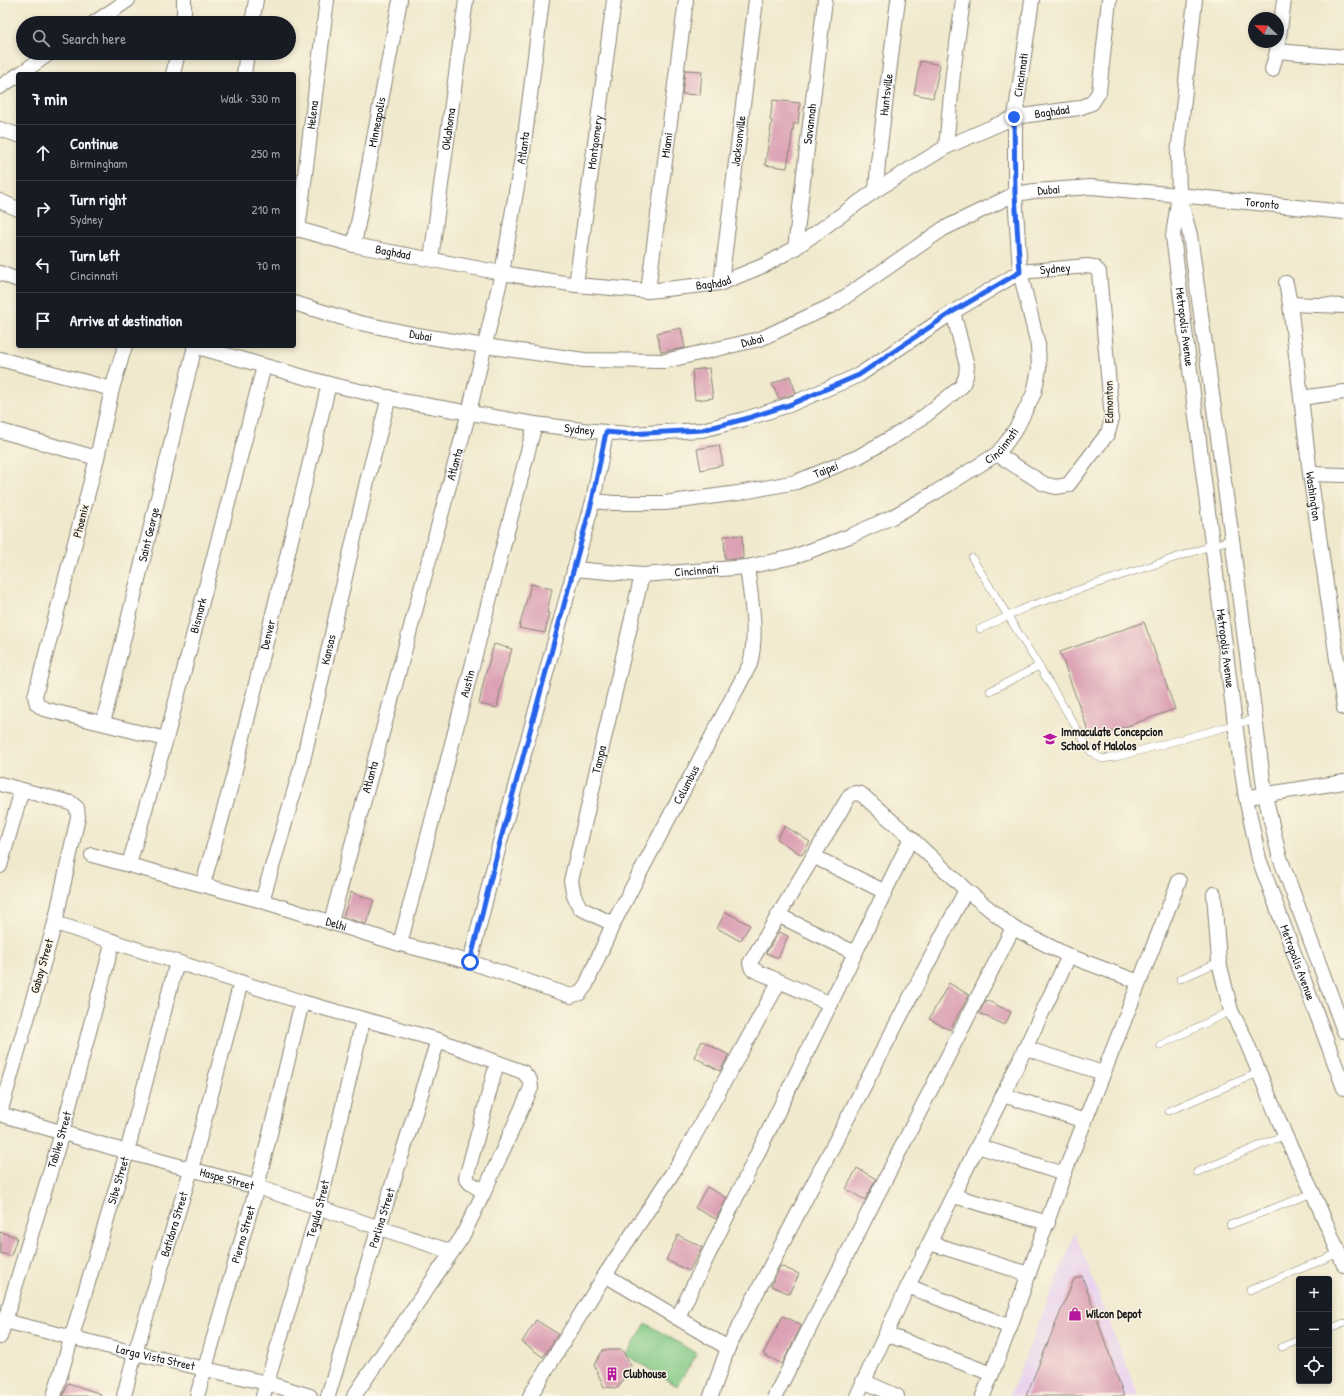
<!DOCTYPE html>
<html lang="en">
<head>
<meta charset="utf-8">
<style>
  :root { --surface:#171b24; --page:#242831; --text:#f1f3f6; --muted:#9ea1a6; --line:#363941 }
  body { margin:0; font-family:"Patrick Hand",sans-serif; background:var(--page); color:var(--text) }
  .controls { position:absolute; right:12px; bottom:12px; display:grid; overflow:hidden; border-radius:4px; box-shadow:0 2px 6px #0003 }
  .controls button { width:36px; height:36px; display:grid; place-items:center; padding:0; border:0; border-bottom:1px solid var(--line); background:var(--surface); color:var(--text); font:20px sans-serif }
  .compass { position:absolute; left:1248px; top:12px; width:36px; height:36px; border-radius:50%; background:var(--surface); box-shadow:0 2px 6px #0003; rotate:293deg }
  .stop { position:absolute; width:12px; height:12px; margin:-9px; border:3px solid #2563eb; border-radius:50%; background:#fff }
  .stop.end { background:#2563eb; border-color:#fff; box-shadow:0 1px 4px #0008 }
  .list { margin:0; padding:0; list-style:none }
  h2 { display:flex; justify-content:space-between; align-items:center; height:52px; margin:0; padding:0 16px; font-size:17px }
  h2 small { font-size:13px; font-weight:400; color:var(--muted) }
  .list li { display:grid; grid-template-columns:26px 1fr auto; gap:12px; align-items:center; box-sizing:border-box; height:56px; padding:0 16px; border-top:1px solid var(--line) }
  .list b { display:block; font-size:15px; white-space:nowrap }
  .list p { margin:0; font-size:13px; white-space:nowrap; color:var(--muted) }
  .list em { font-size:13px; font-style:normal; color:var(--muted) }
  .icon { flex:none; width:22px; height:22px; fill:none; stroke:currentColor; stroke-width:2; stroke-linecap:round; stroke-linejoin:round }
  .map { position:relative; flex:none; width:1344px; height:1396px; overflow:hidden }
  .search { position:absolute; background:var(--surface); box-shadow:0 2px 6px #0003; left:16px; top:16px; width:280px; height:44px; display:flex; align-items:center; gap:10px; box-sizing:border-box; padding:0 14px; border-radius:22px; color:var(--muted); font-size:15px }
  .panel { position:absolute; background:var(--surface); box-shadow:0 2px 6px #0003; left:16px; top:72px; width:280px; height:276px; border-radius:4px }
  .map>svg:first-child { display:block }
  .built { fill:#e8d2ee }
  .green { fill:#80c884; stroke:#4e7250 }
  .building { fill:#dba1b4 }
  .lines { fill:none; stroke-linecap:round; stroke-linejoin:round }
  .service-casing { stroke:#868274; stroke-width:8 }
  .minor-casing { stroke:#868274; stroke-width:16 }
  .service { stroke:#fff; stroke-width:7 }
  .minor { stroke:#fff; stroke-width:14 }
  .route { stroke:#2563eb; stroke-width:5 }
  .labels { text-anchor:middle; stroke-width:3; stroke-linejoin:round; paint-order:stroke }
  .street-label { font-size:12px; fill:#1c1c1c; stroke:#fcf5e5 }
  .poi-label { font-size:12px; font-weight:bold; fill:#1c1c1c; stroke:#fcf5e5; text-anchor:start }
</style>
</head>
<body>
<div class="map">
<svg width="1344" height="1396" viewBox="0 0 1344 1396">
  <rect width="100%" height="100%" fill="#fcf5e5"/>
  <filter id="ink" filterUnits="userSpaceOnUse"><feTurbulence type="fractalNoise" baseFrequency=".025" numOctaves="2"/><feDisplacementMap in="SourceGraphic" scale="8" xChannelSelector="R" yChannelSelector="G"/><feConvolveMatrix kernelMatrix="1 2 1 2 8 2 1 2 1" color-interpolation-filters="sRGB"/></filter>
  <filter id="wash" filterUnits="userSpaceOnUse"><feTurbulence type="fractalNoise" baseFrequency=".012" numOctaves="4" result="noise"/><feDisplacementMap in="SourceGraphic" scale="16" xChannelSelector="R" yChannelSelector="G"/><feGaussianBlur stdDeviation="0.9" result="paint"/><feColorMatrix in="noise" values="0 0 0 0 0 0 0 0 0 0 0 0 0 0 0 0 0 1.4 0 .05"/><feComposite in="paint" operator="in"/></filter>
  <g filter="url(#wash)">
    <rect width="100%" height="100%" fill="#f0e9cd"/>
    <path class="built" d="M1075 1233 1138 1396H1010Z"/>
    <path class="green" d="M646 1323 697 1354 677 1386 626 1355Z"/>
    <g id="blocks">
      <path class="building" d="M920 61 940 65 933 98 914 94Z
        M685 70 702 71 700 95 682 94Z
        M773 100 800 103 798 124 794 123 787 168 765 165 772 121 770 120Z
        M681 328 685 348 661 352 657 333Z
        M709 368 713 398 695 400 692 370Z
        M790 376 796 393 779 399 772 384Z
        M719 445 723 465 701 470 697 449Z
        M742 535 743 559H725L724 536Z
        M531 584 552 589 547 613H549L545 633 519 628Z
        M1144 622 1175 709 1091 739 1060 652Z
        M494 644 512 649 502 680 497 708 479 704 484 680Z
        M785 826 810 842 802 855 777 839Z
        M351 892 374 900 366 924 343 917Z
        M726 912 750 925 740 941 717 928Z
        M779 932 788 936 778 958 766 953Z
        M949 983 969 995 950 1030 929 1019Z
        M986 1000 1011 1012 1005 1025 979 1013Z
        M702 1041 729 1055 720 1071 694 1057Z
        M857 1168 876 1179 865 1200 846 1189Z
        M707 1187 727 1198 716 1219 695 1208Z
        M0 1232 17 1237 11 1256 0 1253Z
        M678 1235 702 1247 689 1271 666 1260Z
        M780 1266 799 1274 790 1294 771 1286Z
        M1082 1276 1124 1396H1026L1074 1279Z
        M783 1316 802 1325 782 1364 763 1354Z
        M536 1320 558 1334 543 1357 522 1342Z
        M603 1350H622L631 1365 618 1388 604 1387 594 1365Z
        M68 1383 101 1394 100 1396H63Z"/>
    </g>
  </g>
  <g filter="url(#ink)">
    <use href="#blocks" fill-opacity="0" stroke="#868274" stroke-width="1"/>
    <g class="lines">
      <g class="service-casing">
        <path id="service" d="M972 558 1039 666 1091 752 1102 759 1116 757 1255 719
          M980 629 1029 606 1232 539
          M990 691 1039 666
          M1180 979 1219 962
          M1160 1045 1231 1011
          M1169 1111 1258 1073
          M1197 1172 1285 1135
          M1230 1225 1313 1193
          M1250 1290 1339 1253
          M1329 1329 1344 1323
          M1282 1347 1299 1340"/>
      </g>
      <g class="minor-casing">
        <g id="minor">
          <path id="s1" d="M1195 0 1178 154 1179 195 1173 236 1235 724 1246 798 1259 859 1344 1088"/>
          <path d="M94 23 128 0"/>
          <path d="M184 23V0"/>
          <path d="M252 23 256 0"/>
          <path d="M1277 51 1344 57"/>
          <path d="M1272 70 1277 51 1284 0"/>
          <path d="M20 74 50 53"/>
          <path d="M173 74 178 53"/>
          <path d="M244 74 247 53"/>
          <path d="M0 87 18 75"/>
          <path d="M0 129 18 135"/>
          <path d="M946 147 953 73 963 0"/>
          <path id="s2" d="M876 190 878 162 898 0"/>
          <path d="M1180 199 1190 235 1232 539 1265 795 1279 855 1344 1031"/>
          <path d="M0 201 18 209"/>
          <path id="s3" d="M294 228 354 245 502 273 576 285 648 291 721 283 765 265 795 248 876 190 946 147 1015 117 1079 108 1092 103 1099 92 1109 0"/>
          <path id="s4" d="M298 230 327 0"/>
          <path id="s5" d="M354 245 400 0"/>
          <path id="s6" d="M795 248 825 0"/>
          <path id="s7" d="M431 259 466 0"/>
          <path d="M0 273 18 280"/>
          <path id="s8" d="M721 283 756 0"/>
          <path id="s9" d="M1286 283 1290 304 1310 474 1344 708"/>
          <path id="s10" d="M576 285 614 0"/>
          <path id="s11" d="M648 291 686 0"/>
          <path id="s12" d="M294 303 356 322 417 335 485 346 584 360 665 361 760 339 835 304 943 229 1015 194 1035 191 1091 187 1179 195 1344 212"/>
          <path d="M1290 304 1344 306"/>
          <path d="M125 346 112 389 97 458 35 696 37 704 44 709 166 739"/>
          <path id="s13" d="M194 346 329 384 407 402 535 424 583 430 628 434 702 430 745 419 789 405 859 375 953 312 1020 272 1087 266 1094 267 1099 272 1111 408V422L1108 433 1068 485 1056 487 1044 484 997 454"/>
          <path d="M0 359 112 389"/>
          <path d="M1301 398 1344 392"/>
          <path d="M1 431 97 458"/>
          <path d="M1310 474 1344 475"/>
          <path id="s14" d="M593 501 614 503H665L738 493 796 482 858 457 901 432 926 415 962 386 966 376 967 366 953 312"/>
          <path id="s15" d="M574 569 642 575 747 567 793 557 850 536 892 517 936 492 997 454 1006 443 1017 427 1034 393 1039 369 1038 345 1020 272 1015 194V117L1032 0"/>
          <path id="s16" d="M103 723 195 346"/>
          <path d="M0 784 71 803 77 808 78 817 55 923 0 1113"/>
          <path d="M1255 796 1344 782"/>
          <path id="s17" d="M92 855 262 901 400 944 470 962 571 996 580 993 586 985 613 924 750 664C758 633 751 599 747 567"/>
          <path d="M813 856 885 892"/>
          <path id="s18" d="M129 864 166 739 264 366"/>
          <path d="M0 866 22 790"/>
          <path id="s19" d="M203 884 233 778 329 384"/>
          <path d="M1214 894 1219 962 1231 1011 1244 1036 1285 1135 1313 1193 1344 1265"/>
          <path id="s20" d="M262 901 302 765 368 477 389 397"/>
          <path d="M778 915 855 953"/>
          <path id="s21" d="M331 922 469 412 502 273 523 152 542 0"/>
          <path d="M55 923 302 1002 438 1040 523 1072 530 1080 531 1088 484 1192 462 1237 354 1396"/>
          <path id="s22" d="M613 924 580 908 574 896 571 881 642 575"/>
          <path id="s23" d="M400 944 535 424"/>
          <path d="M470 962 500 842 593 501 606 432"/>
          <path d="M831 1004 752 969 750 963 850 795 855 793 861 794 911 838 966 890 1013 928 1069 956 1139 982"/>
          <path d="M1025 1048 1103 1073"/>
          <path d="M1003 1095 1085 1121"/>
          <path id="s24" d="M0 1114 127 1152 257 1187 452 1252"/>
          <path d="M978 1146 1064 1174"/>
          <path d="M484 1192 470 1183 466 1178 497 1063"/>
          <path d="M954 1196 1048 1223"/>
          <path d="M930 1243 1028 1274"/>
          <path d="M605 1275 728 1348"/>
          <path d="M908 1286 1010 1327"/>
          <path d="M678 1317 911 838"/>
          <path id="s25" d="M0 1320 135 1353 267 1383 310 1396"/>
          <path d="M886 1334 992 1374"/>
          <path id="s26" d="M0 1337 62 1133 113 941"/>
          <path d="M863 1381 897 1396"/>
          <path id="s27" d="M54 1396 127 1152 177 962"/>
          <path id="s28" d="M124 1396 135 1353 191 1170 241 982"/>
          <path id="s29" d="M197 1396 257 1187 302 1002"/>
          <path id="s30" d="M263 1396 319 1208 363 1020"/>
          <path id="s31" d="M328 1396 379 1227 438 1040"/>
          <path d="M530 1396 605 1275 681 1160 779 982"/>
          <path d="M711 1396 728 1348 966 890"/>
          <path d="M775 1396 1013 928"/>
          <path d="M857 1396 908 1286 1003 1095 1069 956"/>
          <path d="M983 1396 1010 1327 1064 1174 1179 881"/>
        </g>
      </g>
      <use href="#service" class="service"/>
      <use href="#minor" class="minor"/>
    </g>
  </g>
  <g class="lines" filter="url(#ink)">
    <path class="route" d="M470 962 500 842 592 501 606 432 628 434 702 430 745 419 789 405 859 375 952 312 1020 272 1015 194 1014 117"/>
  </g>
  <defs>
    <g id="school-bare" transform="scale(1.08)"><path d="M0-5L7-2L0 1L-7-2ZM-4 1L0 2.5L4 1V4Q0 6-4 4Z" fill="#b5179e" stroke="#fcf5e5" stroke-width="2.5" paint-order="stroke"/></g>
    <g id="shop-bare" transform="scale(1.08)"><path d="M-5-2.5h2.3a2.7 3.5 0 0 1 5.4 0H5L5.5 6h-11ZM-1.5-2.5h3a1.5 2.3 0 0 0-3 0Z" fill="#b5179e" stroke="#fcf5e5" stroke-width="2.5" paint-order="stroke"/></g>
    <g id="building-bare" transform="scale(1.08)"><path d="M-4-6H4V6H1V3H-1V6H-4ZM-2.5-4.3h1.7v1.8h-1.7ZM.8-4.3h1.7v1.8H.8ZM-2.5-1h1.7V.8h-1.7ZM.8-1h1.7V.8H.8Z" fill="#b5179e" stroke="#fcf5e5" stroke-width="2.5" paint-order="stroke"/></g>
  </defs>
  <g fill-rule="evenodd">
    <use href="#school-bare" x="1050" y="739"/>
    <use href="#shop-bare" x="1075" y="1314"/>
    <use href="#building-bare" x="612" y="1374"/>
  </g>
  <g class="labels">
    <g class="street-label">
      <text dy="4" stroke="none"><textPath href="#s15" startOffset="843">Cincinnati</textPath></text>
      <text dy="4" stroke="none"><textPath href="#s2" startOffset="96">Huntsville</textPath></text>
      <text dy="4" stroke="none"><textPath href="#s3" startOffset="810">Baghdad</textPath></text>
      <text dy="4" stroke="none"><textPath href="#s4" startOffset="116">Helena</textPath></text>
      <text dy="4" stroke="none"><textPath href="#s5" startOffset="125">Minneapolis</textPath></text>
      <text dy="4" stroke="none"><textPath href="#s6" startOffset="125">Savannah</textPath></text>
      <text dy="4" stroke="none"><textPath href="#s7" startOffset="131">Oklahoma</textPath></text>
      <text dy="4" stroke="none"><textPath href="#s8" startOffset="143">Jacksonville</textPath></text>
      <text dy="4" stroke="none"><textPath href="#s10" startOffset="144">Montgomery</textPath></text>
      <text dy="4" stroke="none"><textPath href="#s11" startOffset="147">Miami</textPath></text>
      <text dy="4" stroke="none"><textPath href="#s21" startOffset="798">Atlanta</textPath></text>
      <text dy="4" stroke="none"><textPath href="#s12" startOffset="803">Dubai</textPath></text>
      <text dy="4" stroke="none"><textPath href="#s12" startOffset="1017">Toronto</textPath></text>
      <text dy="4" stroke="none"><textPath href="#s3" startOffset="102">Baghdad</textPath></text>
      <text dy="4" stroke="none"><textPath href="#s13" startOffset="911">Sydney</textPath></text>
      <text dy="4" stroke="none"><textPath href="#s3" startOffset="426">Baghdad</textPath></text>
      <text dy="4" stroke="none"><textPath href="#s1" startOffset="329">Metropolis Avenue</textPath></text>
      <text dy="4" stroke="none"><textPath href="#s12" startOffset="131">Dubai</textPath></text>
      <text dy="4" stroke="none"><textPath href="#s12" startOffset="467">Dubai</textPath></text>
      <text transform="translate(1109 402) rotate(-91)" y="4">Edmonton</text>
      <text dy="4" stroke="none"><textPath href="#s13" startOffset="395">Sydney</textPath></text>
      <text dy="4" stroke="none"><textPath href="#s15" startOffset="459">Cincinnati</textPath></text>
      <text dy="4" stroke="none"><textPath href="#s21" startOffset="474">Atlanta</textPath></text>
      <text dy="4" stroke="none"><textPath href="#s14" startOffset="237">Taipei</textPath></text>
      <text dy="4" stroke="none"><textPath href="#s9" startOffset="215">Washington</textPath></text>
      <text transform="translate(81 521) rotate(-76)" y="4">Phoenix</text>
      <text dy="4" stroke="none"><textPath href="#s16" startOffset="194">Saint George</textPath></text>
      <text dy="4" stroke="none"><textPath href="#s15" startOffset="123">Cincinnati</textPath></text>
      <text dy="4" stroke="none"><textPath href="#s18" startOffset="258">Bismark</textPath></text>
      <text dy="4" stroke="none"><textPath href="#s19" startOffset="258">Denver</textPath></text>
      <text dy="4" stroke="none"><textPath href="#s1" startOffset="653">Metropolis Avenue</textPath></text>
      <text dy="4" stroke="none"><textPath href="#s20" startOffset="260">Kansas</textPath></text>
      <text dy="4" stroke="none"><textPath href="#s23" startOffset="269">Austin</textPath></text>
      <text dy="4" stroke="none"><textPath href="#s22" startOffset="190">Tampa</textPath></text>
      <text dy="4" stroke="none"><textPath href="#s21" startOffset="150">Atlanta</textPath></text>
      <text dy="4" stroke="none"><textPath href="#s17" startOffset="743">Columbus</textPath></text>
      <text dy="4" stroke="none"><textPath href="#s17" startOffset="254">Delhi</textPath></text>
      <text dy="4" stroke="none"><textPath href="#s1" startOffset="977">Metropolis Avenue</textPath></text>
      <text transform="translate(42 966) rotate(-74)" y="4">Gabay Street</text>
      <text dy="4" stroke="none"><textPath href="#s26" startOffset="206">Tabike Street</textPath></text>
      <text dy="4" stroke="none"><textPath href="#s24" startOffset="236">Haspe Street</textPath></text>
      <text dy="4" stroke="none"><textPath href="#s27" startOffset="225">Sibe Street</textPath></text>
      <text dy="4" stroke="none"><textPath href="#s30" startOffset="195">Tegula Street</textPath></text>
      <text dy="4" stroke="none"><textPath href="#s31" startOffset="186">Parlina Street</textPath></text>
      <text dy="4" stroke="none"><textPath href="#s28" startOffset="179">Batidora Street</textPath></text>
      <text dy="4" stroke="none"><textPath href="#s29" startOffset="168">Pierno Street</textPath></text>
      <text dy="4" stroke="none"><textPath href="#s25" startOffset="160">Larga Vista Street</textPath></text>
    </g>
    <g class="poi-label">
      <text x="1061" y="736">Immaculate Concepcion<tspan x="1061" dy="14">School of Malolos</tspan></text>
      <text x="1086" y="1318">Wilcon Depot</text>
      <text x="623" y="1378">Clubhouse</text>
    </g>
  </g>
</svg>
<div class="controls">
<button>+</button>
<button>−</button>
<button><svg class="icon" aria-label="locate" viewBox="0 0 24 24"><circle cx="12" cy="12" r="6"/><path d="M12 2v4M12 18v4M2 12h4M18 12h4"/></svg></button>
</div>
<svg class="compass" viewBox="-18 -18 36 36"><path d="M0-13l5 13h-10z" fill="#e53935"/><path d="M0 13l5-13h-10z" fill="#9ea1a6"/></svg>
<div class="stop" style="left:470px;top:962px"></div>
<div class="stop end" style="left:1014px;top:117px"></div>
<div class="search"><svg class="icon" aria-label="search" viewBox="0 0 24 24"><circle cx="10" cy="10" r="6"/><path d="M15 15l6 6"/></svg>Search here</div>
<section class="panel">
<h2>7 min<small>Walk · 530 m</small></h2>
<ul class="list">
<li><svg class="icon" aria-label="ahead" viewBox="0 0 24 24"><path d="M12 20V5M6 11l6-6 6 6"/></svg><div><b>Continue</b><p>Birmingham</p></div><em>250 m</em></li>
<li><svg class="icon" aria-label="right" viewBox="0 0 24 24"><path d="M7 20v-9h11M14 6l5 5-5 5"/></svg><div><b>Turn right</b><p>Sydney</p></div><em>210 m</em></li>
<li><svg class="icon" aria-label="left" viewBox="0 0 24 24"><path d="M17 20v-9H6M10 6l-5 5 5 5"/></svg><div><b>Turn left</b><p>Cincinnati</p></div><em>70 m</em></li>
<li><svg class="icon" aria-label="arrive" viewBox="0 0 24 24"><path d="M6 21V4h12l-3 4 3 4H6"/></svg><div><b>Arrive at destination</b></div></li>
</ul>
</section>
</div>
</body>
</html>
